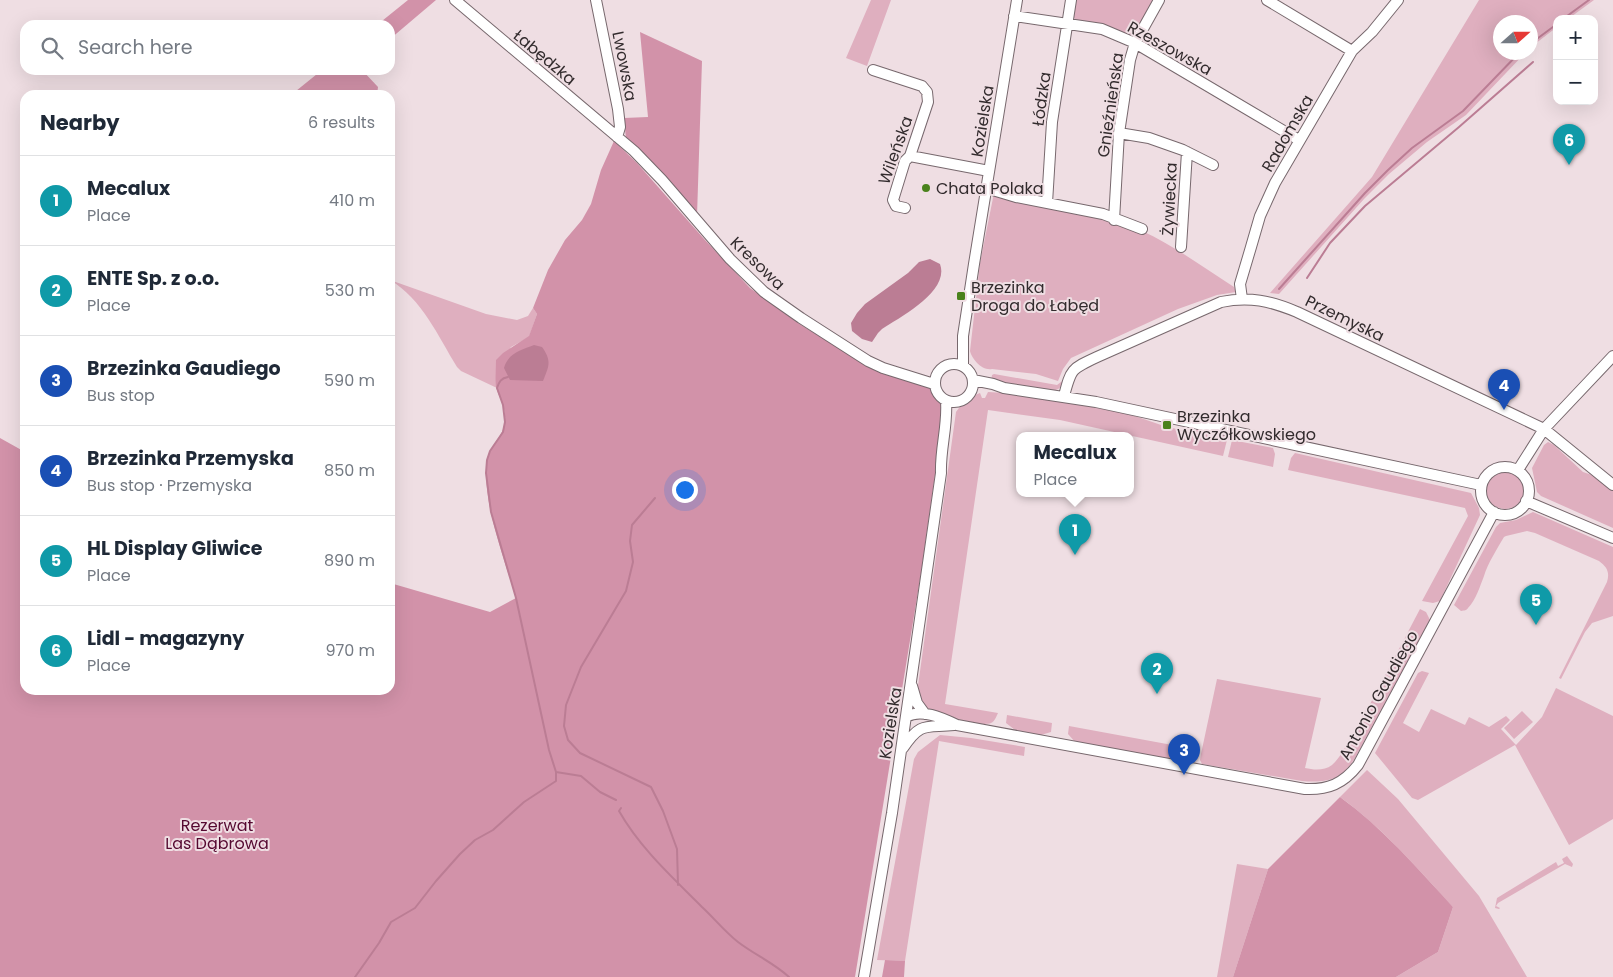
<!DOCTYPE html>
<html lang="en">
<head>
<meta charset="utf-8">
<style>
  :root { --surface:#fff; --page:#f6f6f7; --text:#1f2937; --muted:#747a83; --line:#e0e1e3; --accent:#4a821c }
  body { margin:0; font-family:Poppins,sans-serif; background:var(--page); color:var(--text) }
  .controls { position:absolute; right:15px; top:15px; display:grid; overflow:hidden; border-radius:10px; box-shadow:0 5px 20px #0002 }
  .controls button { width:45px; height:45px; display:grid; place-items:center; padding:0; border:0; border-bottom:1px solid var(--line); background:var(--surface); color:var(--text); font:25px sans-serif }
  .compass { position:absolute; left:1493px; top:15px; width:45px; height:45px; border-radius:50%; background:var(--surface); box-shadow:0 5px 20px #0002; rotate:69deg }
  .you { position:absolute; left:684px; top:489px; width:18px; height:18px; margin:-12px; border:4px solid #fff; border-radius:50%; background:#1a73e8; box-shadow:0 0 0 8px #1a73e833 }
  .badge { display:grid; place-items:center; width:32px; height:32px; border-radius:50%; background:var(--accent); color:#fff; font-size:16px; font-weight:700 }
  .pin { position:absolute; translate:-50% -41px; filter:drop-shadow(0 1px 2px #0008) }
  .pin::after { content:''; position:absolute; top:26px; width:18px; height:15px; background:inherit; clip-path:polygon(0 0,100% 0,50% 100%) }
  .popup { position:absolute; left:1016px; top:432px; width:118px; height:65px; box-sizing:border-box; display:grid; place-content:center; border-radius:10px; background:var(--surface); filter:drop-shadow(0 1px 4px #0005); font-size:16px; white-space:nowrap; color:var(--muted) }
  .popup b { font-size:19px; color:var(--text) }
  .popup::after { content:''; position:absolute; left:50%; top:100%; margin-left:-10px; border:10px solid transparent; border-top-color:var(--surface) }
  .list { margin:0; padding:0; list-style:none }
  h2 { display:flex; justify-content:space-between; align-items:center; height:65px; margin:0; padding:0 20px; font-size:21px }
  h2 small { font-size:16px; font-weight:400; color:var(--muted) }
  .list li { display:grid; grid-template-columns:32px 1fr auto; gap:15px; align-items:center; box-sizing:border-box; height:90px; padding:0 20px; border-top:1px solid var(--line) }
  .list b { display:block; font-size:19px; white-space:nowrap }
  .list p { margin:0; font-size:16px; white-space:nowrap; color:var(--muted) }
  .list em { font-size:16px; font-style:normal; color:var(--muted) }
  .icon { flex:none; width:28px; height:28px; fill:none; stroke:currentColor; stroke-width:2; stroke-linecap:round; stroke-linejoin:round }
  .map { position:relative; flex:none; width:1613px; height:977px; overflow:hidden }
  .search { position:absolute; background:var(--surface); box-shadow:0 5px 20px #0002; left:20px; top:20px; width:375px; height:55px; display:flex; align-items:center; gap:12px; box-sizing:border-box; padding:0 18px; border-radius:15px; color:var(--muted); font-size:19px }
  .panel { position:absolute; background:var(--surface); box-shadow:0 5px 20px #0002; left:20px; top:90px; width:375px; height:605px; border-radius:15px }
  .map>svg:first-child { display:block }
  .green { fill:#dfafbf }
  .forest { fill:#d292a9 }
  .water { fill:#bb7d94 }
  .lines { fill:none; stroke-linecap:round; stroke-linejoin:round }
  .stream { stroke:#bb7d94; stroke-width:2 }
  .minor-casing { stroke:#77686d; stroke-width:12 }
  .minor { stroke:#fff; stroke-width:10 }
  .poi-dot { fill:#4a821c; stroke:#efdee3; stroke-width:2 }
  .labels { text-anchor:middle; stroke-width:4; stroke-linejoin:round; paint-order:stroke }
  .street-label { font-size:16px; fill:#322b2d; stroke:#efdee3 }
  .poi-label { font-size:16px; fill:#322b2d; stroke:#efdee3; text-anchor:start }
  .park-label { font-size:16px; fill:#550830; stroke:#efdee3 }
</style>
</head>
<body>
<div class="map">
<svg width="1613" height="977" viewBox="0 0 1613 977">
  <rect width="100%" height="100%" fill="#efdee3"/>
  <path class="green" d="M871 0H891L867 66 846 58Z
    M1074 0H1155L1133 37 1077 21 1073 17Z
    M1479 0H1594L1568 19H1557V27L1531 47 1530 22H1500V52L1525 53 1466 115 1427 142 1389 174 1364 199 1279 294 1270 293 1372 177Z
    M994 193C1043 203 1095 211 1142 231 1175 246 1204 268 1234 287L1236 292 1217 295 1178 309 1071 358 1063 369 1058 381 1036 374 992 369C982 371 972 359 970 351L980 263Z
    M390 280 486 314 517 320 528 316 533 308 537 314 529 337 511 347 496 373 497 388 461 371 457 367C438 336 422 299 390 280Z
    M994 374 1057 385 1065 379C1062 386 1060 391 1051 390L991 381 992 375Z
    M988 392 1022 394 1129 414 1164 426 1185 431 1200 429 1228 436 1223 456 1060 420 988 410 945 704 998 713C996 717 995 721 991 723 983 727 935 717 927 710 923 707 920 698 917 693L956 412C962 403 970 397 980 393L982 398H985Z
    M1232 440 1273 448 1275 454 1273 467 1228 457Z
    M1548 442 1554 445 1583 472 1598 477 1613 490V528L1541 496 1537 492 1532 468 1544 445Z
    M1295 453 1471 493 1479 508 1480 515 1440 601 1433 603 1422 601 1468 516 1465 508 1288 470 1291 458Z
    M1486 490a19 19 0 1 1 38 0a19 19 0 1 1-38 0Z
    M1533 512 1613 547V616L1592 623 1585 632 1561 679 1559 678 1607 582C1610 572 1607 567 1599 561L1535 533 1527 531 1506 536 1504 537C1497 549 1488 563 1484 576 1480 586 1476 600 1468 608 1466 611 1465 610 1461 611L1454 605 1496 527 1500 523 1516 520Z
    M1420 609 1426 612 1430 620 1355 758C1341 780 1328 783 1302 781L1202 764 1200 760 1201 754 1217 679 1321 698 1305 768C1314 770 1324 771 1332 765 1344 755 1358 722 1367 708L1369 706Z
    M1422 671 1429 673 1403 723 1419 732 1431 709 1465 725 1469 717 1489 727 1506 716 1510 720 1501 729 1516 745 1542 717 1556 688 1613 716V819L1569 845 1515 745 1418 800 1412 798 1375 753 1418 673Z
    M1522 711 1533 722 1514 739 1504 728Z
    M1007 715 1052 723 1051 732 1041 735 1015 730 1006 723Z
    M1069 726 1194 749 1193 758 1188 762 1075 742 1068 734Z
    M940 735 971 738 1025 747 1024 756 939 741 905 961 877 960 914 759 918 752Z
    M1367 770 1398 799 1479 896 1527 977H1396L1438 952 1453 907C1417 868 1384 829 1340 797Z
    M1567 856 1573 864 1572 867 1565 864 1498 903 1496 906 1500 908 1499 909 1495 908 1497 898 1556 862 1558 866 1564 863 1562 859Z
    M1237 864 1268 869 1233 977H1217Z"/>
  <path class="forest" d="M408 0H436L390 39V25H377Z
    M640 32 702 61 697 216 626 139 624 118 648 117Z
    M322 70H362L378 87 377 95H291Z
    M614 141 637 163 705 240 750 288 801 325 860 361 930 387 941 403 944 412 921 573 855 977H0V438L25 452V690H390V583L490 612 516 598C505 561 481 499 487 461 489 445 504 438 505 420 506 407 499 398 496 387 495 378 496 369 496 360L503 353 529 336 537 314 533 308 548 270 565 240 582 220 591 204 601 170Z
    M1340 797C1383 828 1417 868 1453 907L1438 952 1396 977H1233L1268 869Z
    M885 960 905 961 904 977H882Z"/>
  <path class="water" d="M930 259 940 264C950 291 901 317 882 329L878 333 872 342 862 339 852 331 851 323 857 313 865 304 908 273 919 262Z
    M534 345 542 347C552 361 549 366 543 381L510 380 504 368C508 353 521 350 534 345Z"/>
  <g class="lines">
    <path class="stream" d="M1563 19 1589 0
      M1530 44 1557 24
      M1307 278 1330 243 1365 206 1459 127 1533 62
      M1279 289 1365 193 1388 170 1412 148 1463 111 1520 52
      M508 377C501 378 499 382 497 388L503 405 505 422 503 432 490 451 487 460 486 473 491 512 516 598 549 750 556 772 581 776 600 792 616 800
      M655 498 632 525 630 541 633 562 626 591 581 667 566 705 564 726 568 740 580 753 651 787 663 811 677 849 678 885
      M621 808 619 811C640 848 672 877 702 907 714 918 725 932 738 942 755 955 774 963 789 977
      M355 977 379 943 391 922 415 908 436 881 460 854 475 840 493 830 524 802 556 781V772"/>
    <g class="minor-casing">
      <path id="minor" d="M455 0 634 151 662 180 730 259 764 292 801 318 868 361 883 368 934 384
        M596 0 618 109 620 127 617 137
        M1267 0 1352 51
        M1014 16 1102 29 1135 43 1299 140
        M873 70 922 86 927 92 928 102 910 156 905 161 893 200 896 206 905 208
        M1119 133 1149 138 1183 150 1213 165
        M910 156 989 171
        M986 188 1016 197 1103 214 1142 229
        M1047 203 1052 122 1071 0
        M1114 220 1119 133 1130 60 1135 43 1159 0
        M1181 247 1187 152
        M1242 299 1240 284 1251 247 1260 216 1275 183 1352 51 1372 32 1398 0
        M935 383a19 19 0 1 1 38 0a19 19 0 1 1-38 0Z
        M963 365V336L974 264 1017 0
        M973 380 993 384 1004 388 1096 402 1481 485
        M1064 396C1071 369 1071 369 1097 357L1221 302C1249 296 1271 301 1297 312L1544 429 1613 485
        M1481 491a24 24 0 1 1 48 0a24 24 0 1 1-48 0Z
        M1518 470 1544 429 1613 356
        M1526 501 1613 538
        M912 686 917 703 925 714
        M906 717C921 708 942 718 957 725L1305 789C1328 790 1343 784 1358 765L1494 512
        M903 748C921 721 926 728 954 725
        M864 977 892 813 941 473C940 449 948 425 946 401"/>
    </g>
    <use href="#minor" class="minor"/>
  </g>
  <g class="poi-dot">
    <circle cx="926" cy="188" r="5"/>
    <rect x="956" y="291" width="10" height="10" rx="2.5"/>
    <rect x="1162" y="420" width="10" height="10" rx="2.5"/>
  </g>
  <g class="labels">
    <g class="street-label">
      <text transform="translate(1170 48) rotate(29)" y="6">Rzeszowska</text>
      <text transform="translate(545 57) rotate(40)" y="6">Łabędzka</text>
      <text transform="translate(625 66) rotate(79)" y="6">Lwowska</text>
      <text transform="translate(1041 99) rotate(-82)" y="6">Łódzka</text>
      <text transform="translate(1110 105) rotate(-82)" y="6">Gnieźnieńska</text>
      <text transform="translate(982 121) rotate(-81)" y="6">Kozielska</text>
      <text transform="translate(1287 133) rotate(-60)" y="6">Radomska</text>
      <text transform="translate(895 150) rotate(-70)" y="6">Wileńska</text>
      <text transform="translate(1169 199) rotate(-87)" y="6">Żywiecka</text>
      <text transform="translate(758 263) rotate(44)" y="6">Kresowa</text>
      <text transform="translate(1345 318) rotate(26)" y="6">Przemyska</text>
      <text transform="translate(1378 695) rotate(-61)" y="6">Antonio Gaudiego</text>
      <text transform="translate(890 723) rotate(-81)" y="6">Kozielska</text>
    </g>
    <g class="poi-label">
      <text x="936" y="194">Chata Polaka</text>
      <text x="971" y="293">Brzezinka<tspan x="971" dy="18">Droga do Łabęd</tspan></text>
      <text x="1177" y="422">Brzezinka<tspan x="1177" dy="18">Wyczółkowskiego</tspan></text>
    </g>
    <g class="park-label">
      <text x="217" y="831">Rezerwat<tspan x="217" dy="18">Las Dąbrowa</tspan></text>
    </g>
  </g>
</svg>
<div class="controls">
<button>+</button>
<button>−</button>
</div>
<svg class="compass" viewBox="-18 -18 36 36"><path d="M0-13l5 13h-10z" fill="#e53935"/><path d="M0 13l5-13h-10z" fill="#747a83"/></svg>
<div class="you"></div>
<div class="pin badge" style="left:1075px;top:555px;background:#0f9aa8">1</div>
<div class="popup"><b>Mecalux</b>Place</div>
<div class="pin badge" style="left:1157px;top:694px;background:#0f9aa8">2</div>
<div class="pin badge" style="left:1184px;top:775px;background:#1a4fb4">3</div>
<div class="pin badge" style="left:1504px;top:410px;background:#1a4fb4">4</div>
<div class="pin badge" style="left:1536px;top:625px;background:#0f9aa8">5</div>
<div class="pin badge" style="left:1569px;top:165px;background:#0f9aa8">6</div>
<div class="search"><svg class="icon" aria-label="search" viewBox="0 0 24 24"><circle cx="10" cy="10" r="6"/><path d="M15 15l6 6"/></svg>Search here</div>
<section class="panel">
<h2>Nearby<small>6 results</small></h2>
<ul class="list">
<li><span class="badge" style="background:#0f9aa8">1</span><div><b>Mecalux</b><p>Place</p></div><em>410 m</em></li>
<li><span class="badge" style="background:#0f9aa8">2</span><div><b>ENTE Sp. z o.o.</b><p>Place</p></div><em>530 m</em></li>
<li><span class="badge" style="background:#1a4fb4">3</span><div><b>Brzezinka Gaudiego</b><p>Bus stop</p></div><em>590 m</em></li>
<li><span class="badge" style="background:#1a4fb4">4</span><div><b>Brzezinka Przemyska</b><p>Bus stop · Przemyska</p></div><em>850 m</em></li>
<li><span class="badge" style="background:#0f9aa8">5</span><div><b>HL Display Gliwice</b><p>Place</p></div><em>890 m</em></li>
<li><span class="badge" style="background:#0f9aa8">6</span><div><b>Lidl - magazyny</b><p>Place</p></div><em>970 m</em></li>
</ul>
</section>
</div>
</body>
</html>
